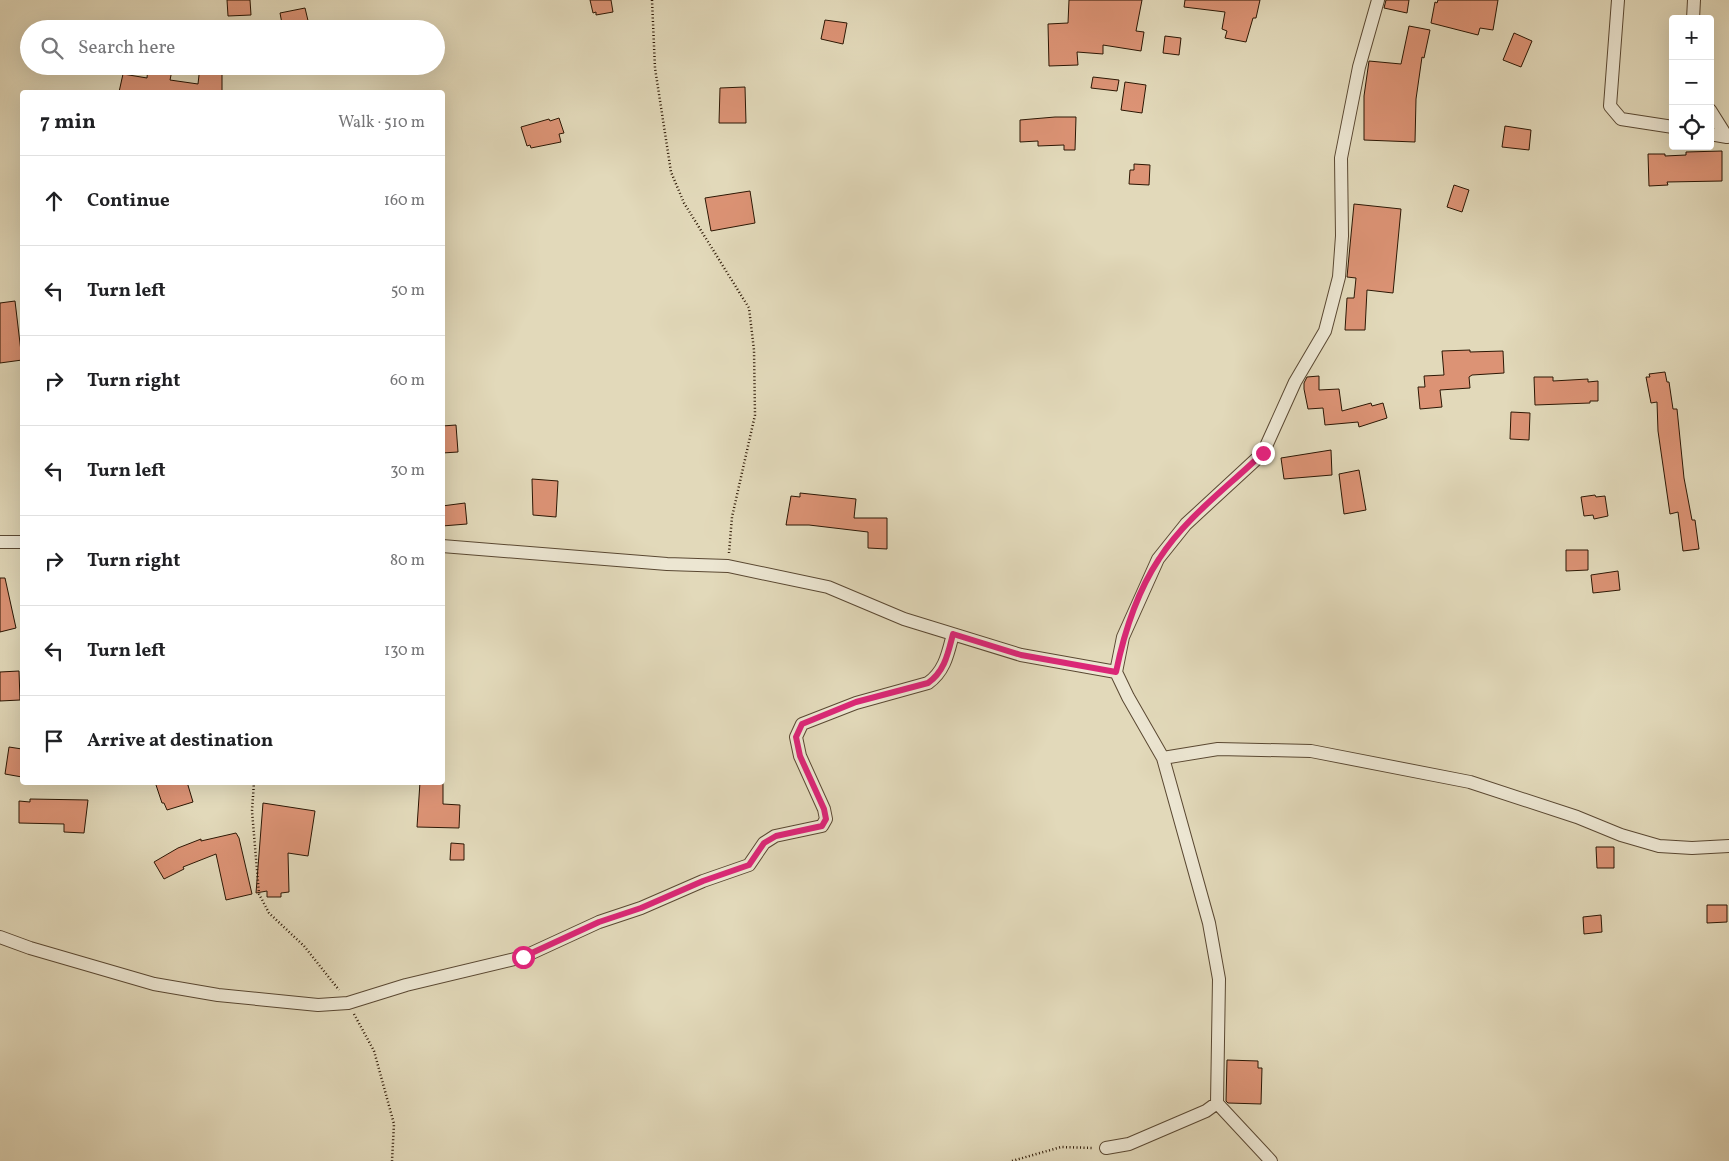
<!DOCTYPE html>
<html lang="en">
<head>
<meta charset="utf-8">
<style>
  :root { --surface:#fff; --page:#f6f6f6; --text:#202124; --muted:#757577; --line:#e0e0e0 }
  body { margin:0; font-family:Vollkorn,serif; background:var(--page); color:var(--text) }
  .controls { position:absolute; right:15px; top:15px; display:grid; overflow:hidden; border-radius:5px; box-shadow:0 5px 20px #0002 }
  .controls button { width:45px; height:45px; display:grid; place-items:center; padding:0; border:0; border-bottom:1px solid var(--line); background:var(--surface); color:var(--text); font:25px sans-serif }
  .stop { position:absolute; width:15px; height:15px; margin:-11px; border:4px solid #db2777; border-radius:50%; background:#fff }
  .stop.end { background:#db2777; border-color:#fff; box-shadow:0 1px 5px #0008 }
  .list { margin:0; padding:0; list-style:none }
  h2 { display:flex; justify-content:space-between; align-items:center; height:65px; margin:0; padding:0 20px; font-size:21px }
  h2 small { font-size:16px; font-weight:400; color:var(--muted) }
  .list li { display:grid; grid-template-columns:32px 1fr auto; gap:15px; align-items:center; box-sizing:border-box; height:90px; padding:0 20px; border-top:1px solid var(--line) }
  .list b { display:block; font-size:19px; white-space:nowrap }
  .list em { font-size:16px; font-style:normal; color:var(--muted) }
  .icon { flex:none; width:28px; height:28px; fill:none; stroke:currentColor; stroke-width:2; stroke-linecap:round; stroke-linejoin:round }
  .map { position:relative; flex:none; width:1729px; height:1161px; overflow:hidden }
  .search { position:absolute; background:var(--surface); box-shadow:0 5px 20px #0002; left:20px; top:20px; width:425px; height:55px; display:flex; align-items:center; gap:12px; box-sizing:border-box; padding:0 18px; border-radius:28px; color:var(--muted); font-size:19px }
  .panel { position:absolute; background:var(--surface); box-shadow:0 5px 20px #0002; left:20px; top:90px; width:425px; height:695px; border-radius:5px }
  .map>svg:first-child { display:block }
  .building { fill:#dc9375; stroke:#2c1704 }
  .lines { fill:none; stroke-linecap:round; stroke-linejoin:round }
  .street-casing { stroke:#5a4832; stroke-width:14 }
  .path { stroke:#2c1704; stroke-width:2.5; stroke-dasharray:1 2.5; stroke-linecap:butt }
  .street { stroke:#ece6d2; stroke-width:12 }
  .route { stroke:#db2777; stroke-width:6 }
</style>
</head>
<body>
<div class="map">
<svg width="1729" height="1161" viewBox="0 0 1729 1161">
  <rect width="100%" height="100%" fill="#e2d9ba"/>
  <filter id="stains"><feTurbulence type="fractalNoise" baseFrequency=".004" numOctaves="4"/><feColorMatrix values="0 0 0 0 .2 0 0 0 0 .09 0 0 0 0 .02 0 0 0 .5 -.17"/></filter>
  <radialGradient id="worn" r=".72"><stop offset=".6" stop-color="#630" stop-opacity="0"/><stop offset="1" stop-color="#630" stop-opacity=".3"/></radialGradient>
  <path class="building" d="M227 0H250L251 15 228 16Z
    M590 0H611L613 12 596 15V12L593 13Z
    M1069 0H1142L1136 31 1144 32 1141 51 1103 45V54L1077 52 1078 65 1049 66 1048 24 1068 23Z
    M1185 0H1260L1256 18H1253L1246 42 1225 38 1227 31 1222 29 1225 12 1184 7Z
    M1386 0H1409L1407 13 1384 8Z
    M1438 0H1498L1493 30 1480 28 1478 35 1431 23 1435 2 1437 3Z
    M305 8 310 29H283L280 13Z
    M825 20 847 23 843 44 821 39Z
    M1409 26 1430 30 1424 58 1422 57 1416 99 1415 142 1364 140V96L1369 61 1401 64Z
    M1514 33 1532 41 1521 67 1503 60Z
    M1165 36 1181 38 1179 55 1163 53Z
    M148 66H173L170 80 198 84 200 66H222V92H119L123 74 147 78Z
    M1093 77 1119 80 1117 91 1091 88Z
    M1125 82 1146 85 1142 113 1121 110Z
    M745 87 746 123H719L720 88Z
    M1055 117H1076L1075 150H1064V145L1038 146V141L1020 142V120Z
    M559 118 564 133 559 134 561 142 531 148 530 145 527 146 521 127 549 119 550 121Z
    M1505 126 1531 130 1529 150 1502 147Z
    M1722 151V181L1667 182 1668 185 1649 186 1648 154H1665V156L1686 155V152Z
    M1134 164 1150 165 1149 185 1129 184 1130 170H1134Z
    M1454 185 1469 190 1462 212 1447 207Z
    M750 191 755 223 711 231 705 198Z
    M1354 204 1401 209 1393 293 1367 290 1365 330H1345L1347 298H1354L1356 278 1347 277Z
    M15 301 22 360 0 363V303Z
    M1470 350V352L1503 351 1504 373 1472 375 1469 377 1470 388 1440 390 1442 407 1420 409 1418 387H1425L1424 376 1444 375 1442 351Z
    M1665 372 1667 382H1669L1673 409H1677L1684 478 1692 520H1695L1699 549 1683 551 1678 512 1670 514 1658 431 1657 402 1651 403 1646 377H1650L1649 374Z
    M1319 376V390L1339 389 1342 411 1371 403 1372 406 1383 403 1387 418 1359 427 1358 422 1325 425 1323 408 1308 409 1304 389V383L1307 377Z
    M1534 377H1553V381L1588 379V382L1598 381V401H1590V403L1535 405Z
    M1511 412 1530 413 1529 440 1510 439Z
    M456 425 458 452 442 453V426Z
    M1331 450 1332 475 1284 479 1281 458Z
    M1359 470 1366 510 1344 514 1339 474Z
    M532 479 558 481 556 517 533 515Z
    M800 493 856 499 854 518H887V549L868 548V532L809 525H786L791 496 800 497Z
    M1595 495 1596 497 1605 496 1608 516 1594 519 1593 515 1584 516 1581 497Z
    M465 503 467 524 442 526V506Z
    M1566 550H1588V570L1566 571Z
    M1618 571 1620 590 1593 593 1591 575Z
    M0 578H5L16 628 0 632Z
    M19 671 20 700 0 701V672Z
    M9 747 22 749V777L5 774Z
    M155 782H187L193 802 167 810 164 803H162Z
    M420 782H443V804L460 805 459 828 417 827Z
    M30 799 88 800 84 833 64 832V824L19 823V801L30 802Z
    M263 803 315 811 308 856 288 853 289 892 281 893V897H267V891L256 893Z
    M236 833 239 838 252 894 226 900 216 854 183 867 184 869 164 879 154 862 178 848 201 839V841Z
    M451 843 464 844V860H450Z
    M1596 847H1614V868H1597Z
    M1707 905H1727V922L1707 923Z
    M1601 915 1602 932 1584 934 1583 917Z
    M1227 1060 1258 1061V1068H1262L1261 1104 1228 1103 1226 1101Z"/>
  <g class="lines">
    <g class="street-casing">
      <path id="street" d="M1618 0 1610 106 1621 119 1673 127
        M1693 19 1694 0
        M1710 110 1727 137
        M1710 134 1727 137
        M0 542H22
        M442 546 667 564 728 566 828 587 904 619 1021 655 1116 672
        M1163 758 1218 749 1311 751 1470 782 1577 817 1621 835 1659 846 1692 848 1729 846
        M0 937 30 948 154 984 218 995 318 1005 348 1003 406 985 523 957 599 922 641 908 703 881 749 865 764 843 775 836 822 826 826 819 824 809 800 756 796 737 802 724 856 703 928 683C945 671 948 653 953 634
        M1106 1148 1129 1144 1206 1111 1217 1103
        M1271 1161 1217 1103 1219 979 1209 923 1163 758 1128 697 1116 672 1123 637 1158 559 1186 524 1263 453 1295 382 1325 331 1339 277 1342 236 1341 158 1359 67 1378 0"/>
    </g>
    <path class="path" d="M652 0 655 68 671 172 684 203 749 308 754 350 755 415 732 517 729 553
      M254 782 252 811 259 894 269 913 304 946 339 990
      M354 1014 374 1051 394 1124 392 1161
      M1012 1161 1061 1147 1094 1148"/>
    <use href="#street" class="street"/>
  </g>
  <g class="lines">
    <path class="route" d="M523 957 599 922 641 908 703 881 749 865 764 843 776 836 822 826 826 819 824 809 800 756 796 737 802 724 856 702 928 683C945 671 948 653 953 634L1021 655 1116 672C1124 633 1137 592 1159 559 1185 518 1228 487 1263 453"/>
  </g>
  <rect width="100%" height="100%" filter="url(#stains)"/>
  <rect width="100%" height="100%" fill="url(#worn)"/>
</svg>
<div class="controls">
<button>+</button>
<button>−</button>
<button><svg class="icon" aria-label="locate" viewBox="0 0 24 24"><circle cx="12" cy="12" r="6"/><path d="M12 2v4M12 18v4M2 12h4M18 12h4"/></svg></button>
</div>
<div class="stop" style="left:523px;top:957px"></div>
<div class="stop end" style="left:1263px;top:453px"></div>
<div class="search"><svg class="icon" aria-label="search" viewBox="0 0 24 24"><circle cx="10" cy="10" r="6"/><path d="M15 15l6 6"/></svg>Search here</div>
<section class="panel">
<h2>7 min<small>Walk · 510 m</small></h2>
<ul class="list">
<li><svg class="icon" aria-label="ahead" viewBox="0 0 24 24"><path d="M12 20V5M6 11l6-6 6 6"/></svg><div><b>Continue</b></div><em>160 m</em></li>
<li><svg class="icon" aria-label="left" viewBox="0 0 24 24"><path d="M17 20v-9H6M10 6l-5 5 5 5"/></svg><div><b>Turn left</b></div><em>50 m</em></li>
<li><svg class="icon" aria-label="right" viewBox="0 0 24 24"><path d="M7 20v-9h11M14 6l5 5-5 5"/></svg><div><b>Turn right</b></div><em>60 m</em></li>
<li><svg class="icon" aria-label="left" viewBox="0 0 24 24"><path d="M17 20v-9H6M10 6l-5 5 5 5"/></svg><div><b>Turn left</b></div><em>30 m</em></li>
<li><svg class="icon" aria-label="right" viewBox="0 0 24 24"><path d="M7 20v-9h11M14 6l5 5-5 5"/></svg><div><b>Turn right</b></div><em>80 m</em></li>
<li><svg class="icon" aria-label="left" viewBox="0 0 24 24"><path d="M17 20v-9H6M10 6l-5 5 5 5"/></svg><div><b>Turn left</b></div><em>130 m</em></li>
<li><svg class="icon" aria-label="arrive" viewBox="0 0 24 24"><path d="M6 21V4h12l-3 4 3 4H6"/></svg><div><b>Arrive at destination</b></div></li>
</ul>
</section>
</div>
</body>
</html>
